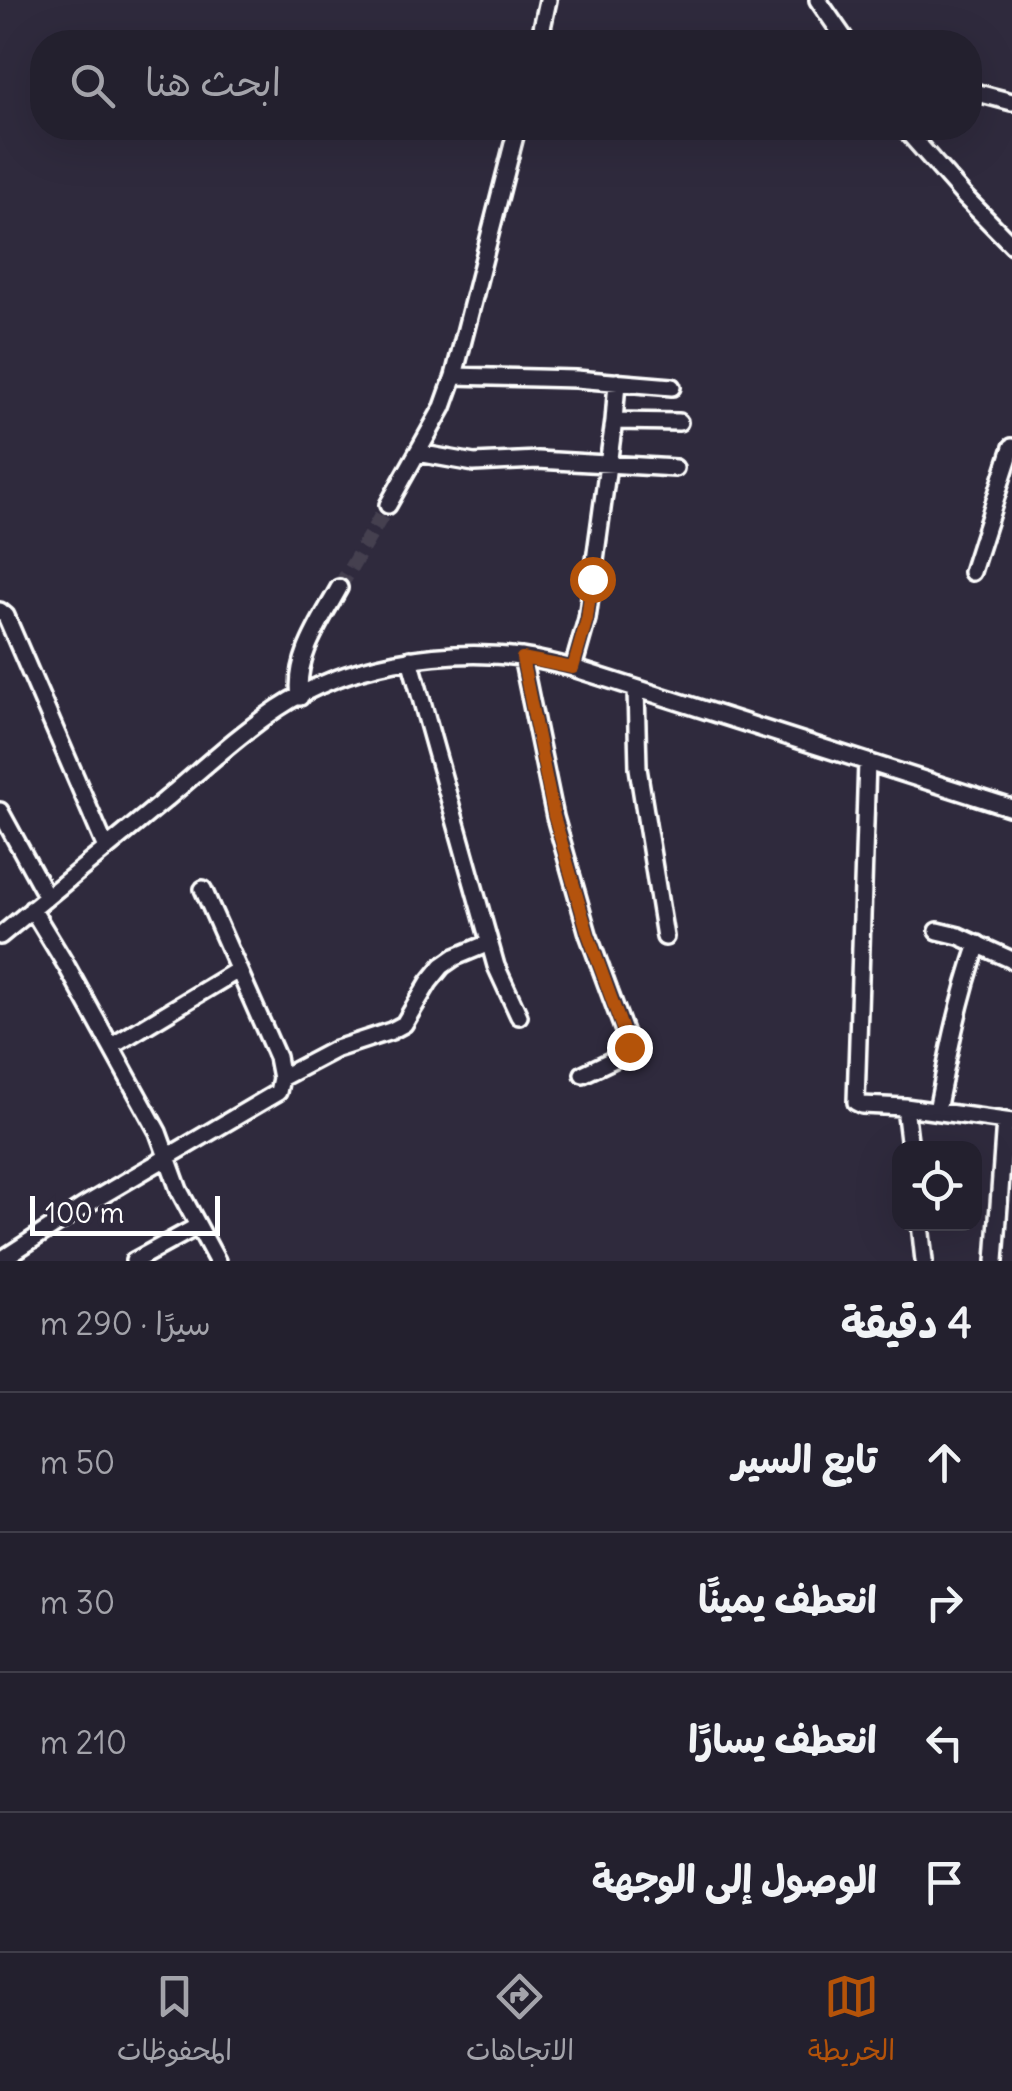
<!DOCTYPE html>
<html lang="ar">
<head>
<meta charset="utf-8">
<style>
  :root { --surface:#23202e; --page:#2f2d3a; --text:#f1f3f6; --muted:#a3a3aa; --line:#403e4a; --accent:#b45309 }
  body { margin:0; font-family:Delius,"Playpen Sans Arabic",sans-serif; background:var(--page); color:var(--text); direction:rtl }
  .controls { position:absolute; right:30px; bottom:30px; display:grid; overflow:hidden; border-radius:20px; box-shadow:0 10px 40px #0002 }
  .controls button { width:90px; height:90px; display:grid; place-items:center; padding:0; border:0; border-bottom:2px solid var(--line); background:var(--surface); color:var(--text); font:50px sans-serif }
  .scale { position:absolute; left:30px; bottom:25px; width:190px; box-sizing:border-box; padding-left:10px; border:5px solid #fff; border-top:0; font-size:28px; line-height:35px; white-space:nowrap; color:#fff; -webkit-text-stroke:8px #2f2a3d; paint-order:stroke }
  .stop { position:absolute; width:30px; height:30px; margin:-22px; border:8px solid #b45309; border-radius:50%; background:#fff }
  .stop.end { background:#b45309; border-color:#fff; box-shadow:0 2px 10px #0008 }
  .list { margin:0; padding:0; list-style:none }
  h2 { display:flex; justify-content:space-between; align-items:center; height:130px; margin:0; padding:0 40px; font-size:42px }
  h2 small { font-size:32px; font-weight:400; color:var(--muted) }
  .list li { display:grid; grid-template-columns:65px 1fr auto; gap:30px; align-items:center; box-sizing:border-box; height:140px; padding:0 40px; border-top:2px solid var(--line) }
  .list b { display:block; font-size:38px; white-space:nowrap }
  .list em { font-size:32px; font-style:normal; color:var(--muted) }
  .icon { flex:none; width:55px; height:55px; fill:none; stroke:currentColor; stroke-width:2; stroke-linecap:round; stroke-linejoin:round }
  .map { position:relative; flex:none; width:1012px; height:1261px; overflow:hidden; direction:ltr }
  .search { position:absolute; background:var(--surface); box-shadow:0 10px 40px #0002; left:30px; right:30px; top:30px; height:110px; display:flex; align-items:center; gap:25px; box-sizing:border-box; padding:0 35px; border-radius:40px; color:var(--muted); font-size:38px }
  .sheet { height:690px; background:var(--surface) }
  nav { display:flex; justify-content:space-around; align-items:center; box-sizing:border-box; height:140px; border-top:2px solid var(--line); background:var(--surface); font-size:28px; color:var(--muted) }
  nav a { display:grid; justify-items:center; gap:5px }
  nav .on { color:var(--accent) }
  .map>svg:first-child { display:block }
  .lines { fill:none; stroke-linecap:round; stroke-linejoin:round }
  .minor-tunnel { stroke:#443f50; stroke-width:15; stroke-dasharray:15 8; stroke-linecap:butt }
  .minor-casing { stroke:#fff; stroke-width:22 }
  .minor { stroke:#2f2a3d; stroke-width:15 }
  .route { stroke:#b45309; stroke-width:12 }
</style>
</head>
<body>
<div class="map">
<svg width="1012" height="1261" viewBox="0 0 1012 1261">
  <rect width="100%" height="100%" fill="#2f2a3d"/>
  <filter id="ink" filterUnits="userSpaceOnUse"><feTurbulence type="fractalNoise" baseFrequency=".01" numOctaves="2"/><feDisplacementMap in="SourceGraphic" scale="20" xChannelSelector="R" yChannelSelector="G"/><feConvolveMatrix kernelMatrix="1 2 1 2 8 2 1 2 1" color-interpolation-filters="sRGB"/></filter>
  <g filter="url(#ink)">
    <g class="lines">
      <path class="minor-tunnel" d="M339 588 388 505"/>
      <g class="minor-casing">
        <path id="minor" d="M818 0 847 42
          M539 42 548 0
          M970 91 1012 102
          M904 128 965 197 1012 245
          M454 376 576 379 672 387
          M614 421 679 422
          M418 453 474 463 538 460 675 468
          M388 505 443 407 454 376 517 128
          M972 572 1012 447
          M0 611 6 616 106 848
          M522 657 555 817 588 934 628 1042V1050L625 1054 583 1074
          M410 659 496 966 519 1016
          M573 668 587 619 614 421 617 382
          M636 689 638 768 665 937
          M300 697C294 658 321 621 339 588
          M867 762 856 1102 862 1105 905 1107 1012 1122
          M0 811 47 897
          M32 909 66 965 158 1132 179 1190 217 1261
          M938 931 959 936 1012 960
          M0 936C55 890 110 845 165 800 202 769 238 735 278 708 346 663 440 648 520 657 538 659 556 664 573 668L1012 808
          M112 1046 238 970
          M281 1078 336 1049 391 1031 404 1024 429 982 442 966 455 957 489 943
          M905 1107 910 1148
          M937 1111C948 1054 959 999 978 944
          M920 1224 924 1261
          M1 1260 84 1206 278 1092 281 1078 277 1057 203 889
          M134 1261 198 1226
          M995 1261 1005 1121"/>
      </g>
      <use href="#minor" class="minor"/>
    </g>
  </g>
  <g class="lines" filter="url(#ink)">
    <path class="route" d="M592 579 587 619 573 668 522 658 554 816 588 934 629 1047"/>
  </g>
</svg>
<div class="controls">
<button><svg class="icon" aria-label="locate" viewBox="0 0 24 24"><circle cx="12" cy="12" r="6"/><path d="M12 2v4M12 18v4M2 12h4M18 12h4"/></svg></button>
</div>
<div class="scale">100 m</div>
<div class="stop" style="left:592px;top:579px"></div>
<div class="stop end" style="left:629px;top:1047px"></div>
<div class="search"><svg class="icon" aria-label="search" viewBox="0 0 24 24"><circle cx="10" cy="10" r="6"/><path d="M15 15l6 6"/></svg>ابحث هنا</div>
</div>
<section class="sheet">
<h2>4 دقيقة<small>سيرًا · 290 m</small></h2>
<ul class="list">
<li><svg class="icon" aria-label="ahead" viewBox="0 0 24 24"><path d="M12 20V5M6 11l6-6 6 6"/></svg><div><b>تابع السير</b></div><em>50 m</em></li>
<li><svg class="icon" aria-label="right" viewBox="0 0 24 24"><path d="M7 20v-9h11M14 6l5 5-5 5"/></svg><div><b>انعطف يمينًا</b></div><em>30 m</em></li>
<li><svg class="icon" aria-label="left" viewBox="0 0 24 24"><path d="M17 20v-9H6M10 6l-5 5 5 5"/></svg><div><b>انعطف يسارًا</b></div><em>210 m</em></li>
<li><svg class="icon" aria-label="arrive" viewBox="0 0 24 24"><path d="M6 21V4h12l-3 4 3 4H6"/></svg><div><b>الوصول إلى الوجهة</b></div></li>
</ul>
</section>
<nav>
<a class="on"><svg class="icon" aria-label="map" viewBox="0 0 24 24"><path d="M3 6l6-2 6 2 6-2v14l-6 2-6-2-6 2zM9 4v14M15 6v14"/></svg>الخريطة</a>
<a><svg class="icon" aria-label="directions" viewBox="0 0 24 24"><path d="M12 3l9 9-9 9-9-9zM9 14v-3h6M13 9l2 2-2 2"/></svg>الاتجاهات</a>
<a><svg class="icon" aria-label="saved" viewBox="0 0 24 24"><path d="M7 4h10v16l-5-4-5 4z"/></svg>المحفوظات</a>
</nav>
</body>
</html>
